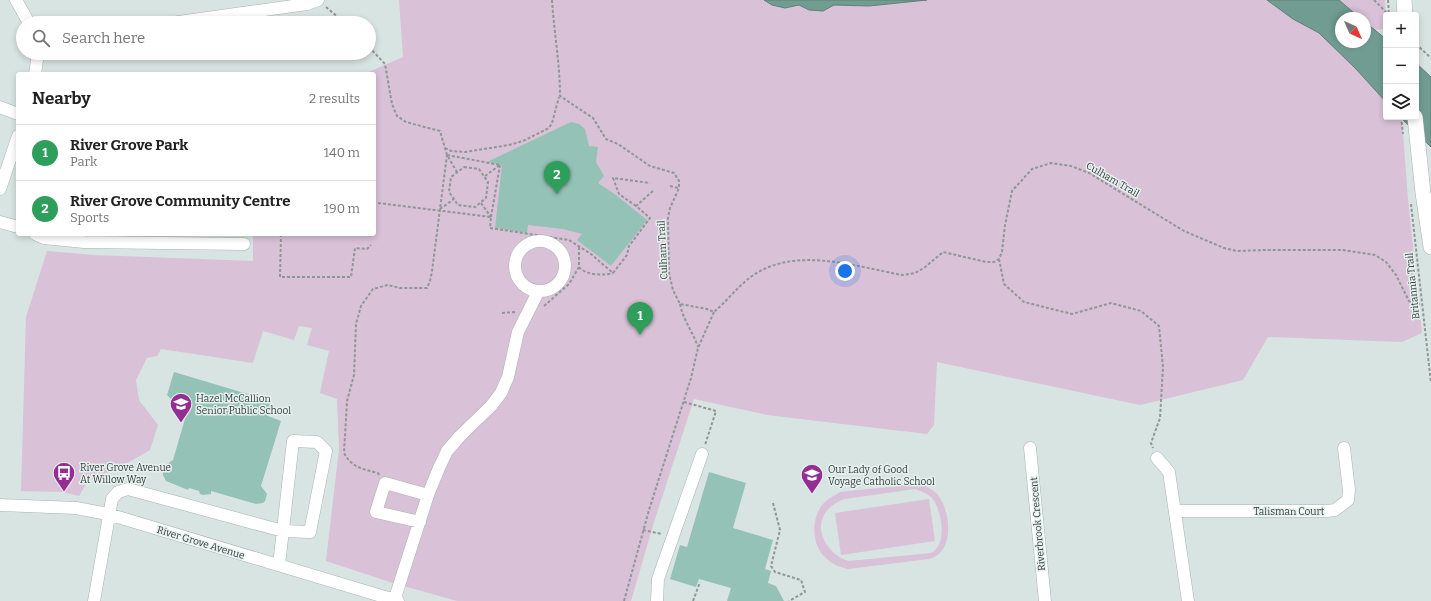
<!DOCTYPE html>
<html lang="en">
<head>
<meta charset="utf-8">
<style>
  :root { --surface:#fff; --page:#f2f2f2; --text:#222; --muted:#767676; --line:#e0e0e0; --accent:#0b8043 }
  body { margin:0; font-family:Bitter,serif; background:var(--page); color:var(--text) }
  .controls { position:absolute; right:12px; top:12px; display:grid; overflow:hidden; border-radius:4px; box-shadow:0 2px 6px #0003 }
  .controls button { width:36px; height:36px; display:grid; place-items:center; padding:0; border:0; border-bottom:1px solid var(--line); background:var(--surface); color:var(--text); font:20px sans-serif }
  .compass { position:absolute; left:1335px; top:12px; width:36px; height:36px; border-radius:50%; background:var(--surface); box-shadow:0 2px 6px #0003; rotate:135deg }
  .you { position:absolute; left:845px; top:271px; width:14px; height:14px; margin:-10px; border:3px solid #fff; border-radius:50%; background:#1a73e8; box-shadow:0 0 0 6px #1a73e833 }
  .badge { display:grid; place-items:center; width:26px; height:26px; border-radius:50%; background:var(--accent); color:#fff; font-size:13px; font-weight:700 }
  .pin { position:absolute; translate:-50% -33px; filter:drop-shadow(0 1px 2px #0008) }
  .pin::after { content:''; position:absolute; top:21px; width:14px; height:12px; background:inherit; clip-path:polygon(0 0,100% 0,50% 100%) }
  .list { margin:0; padding:0; list-style:none }
  h2 { display:flex; justify-content:space-between; align-items:center; height:52px; margin:0; padding:0 16px; font-size:17px }
  h2 small { font-size:13px; font-weight:400; color:var(--muted) }
  .list li { display:grid; grid-template-columns:26px 1fr auto; gap:12px; align-items:center; box-sizing:border-box; height:56px; padding:0 16px; border-top:1px solid var(--line) }
  .list b { display:block; font-size:15px; white-space:nowrap }
  .list p { margin:0; font-size:13px; white-space:nowrap; color:var(--muted) }
  .list em { font-size:13px; font-style:normal; color:var(--muted) }
  .icon { flex:none; width:22px; height:22px; fill:none; stroke:currentColor; stroke-width:2; stroke-linecap:round; stroke-linejoin:round }
  .map { position:relative; flex:none; width:1431px; height:601px; overflow:hidden }
  .search { position:absolute; background:var(--surface); box-shadow:0 2px 6px #0003; left:16px; top:16px; width:360px; height:44px; display:flex; align-items:center; gap:10px; box-sizing:border-box; padding:0 14px; border-radius:22px; color:var(--muted); font-size:15px }
  .panel { position:absolute; background:var(--surface); box-shadow:0 2px 6px #0003; left:16px; top:72px; width:360px; height:164px; border-radius:4px }
  .map>svg:first-child { display:block }
  .green { fill:#d9c1d7; fill-rule:evenodd }
  .water { fill:#709c91; stroke:#608078 }
  .building { fill:#95c2b6 }
  .lines { fill:none; stroke-linecap:round; stroke-linejoin:round }
  .minor-casing { stroke:#a8b4b0; stroke-width:13 }
  .major-casing { stroke:#a8b4b0; stroke-width:16 }
  .path { stroke:#8f9795; stroke-width:2; stroke-dasharray:3 2; stroke-linecap:butt }
  .minor { stroke:#fff; stroke-width:12 }
  .major { stroke:#fff; stroke-width:15 }
  .labels { text-anchor:middle; stroke-width:3; stroke-linejoin:round; paint-order:stroke }
  .street-label { font-size:10px; fill:#393e3c; stroke:#e5f1ee }
  .poi-label { font-size:10px; fill:#393e3c; stroke:#e5f1ee; text-anchor:start }
</style>
</head>
<body>
<div class="map">
<svg width="1431" height="601" viewBox="0 0 1431 601">
  <rect width="100%" height="100%" fill="#d8e4e1"/>
  <path class="green" d="M399 0H764L772 5 785 7 799 5 809 10 823 11 834 5 869 6 927 0H1267L1293 19 1319 33 1356 69 1386 102V117H1400L1402 120 1408 199 1422 333 1402 342 1268 337 1243 380 1140 405 937 362 934 425 927 434 767 415 694 399 654 522 631 601H457L393 583 326 561 339 449 337 399 320 393 329 351 307 345 312 328 299 326 294 340 263 331 253 363 161 349 157 356 147 358 136 380 139 400 158 425 150 450 129 462 88 481 79 496 62 492 21 491 26 317 47 251 94 255 253 261V234H374V74H364L403 57Z
    M1339 0H1385L1386 29 1374 30 1365 22V18H1360Z
    M916 484C924 485 932 488 938 495 951 512 955 553 929 559L848 569C840 567 834 565 828 560 812 548 810 521 822 505 827 499 834 496 840 492ZM915 489C921 491 927 493 932 498 942 510 948 545 931 553L849 561C842 559 836 556 831 550 813 531 820 507 845 499Z
    M929 499 935 541 841 555 835 513Z"/>
  <path class="water" d="M764 0H927L869 6 834 5 823 11 809 10 799 5 785 8 772 5Z
    M1267 0H1339L1360 18H1341V42H1365V22L1386 39V102L1356 69 1319 33 1293 19Z
    M1416 63 1431 77V147L1400 117H1416Z"/>
  <path class="building" d="M571 122 579 124 585 129 589 146 598 147 596 162 604 176 598 183 616 195 647 220 611 266 577 240 582 234 563 229 528 225 527 233 495 228 502 165 487 162Z
    M174 372 271 401 268 416 281 421 261 486 267 494 265 501 263 503 256 504 211 491V494L203 495 200 494 199 491 189 488 188 490 166 481 163 475V469L167 464 173 460 189 405 173 401 167 395Z
    M709 472 746 483 733 528 773 540 765 569 771 571 768 583 776 586 784 601H727L731 588 699 579 696 587 670 579 680 545 687 547Z"/>
  <g class="lines">
    <g class="minor-casing">
      <path id="minor" d="M16 0 29 23
        M172 23 307 4 318 0
        M35 74 38 53
        M0 107 18 114
        M0 189 18 136
        M0 222 18 227
        M35 234 44 238 84 242 244 244
        M515 266a25 25 0 1 1 50 0a25 25 0 1 1-50 0Z
        M1030 448 1045 601
        M1157 458 1169 472 1188 601
        M0 505 76 508 108 514 398 601
        M1176 511H1327L1335 510 1348 500 1349 490 1344 448
        M420 522 376 512 385 483 428 495
        M94 601 112 499 118 492 128 489 283 531 310 532 326 451 317 442 293 441 279 565
        M394 601 428 495 439 468 447 451 460 436 491 406 501 393 508 377 518 332 538 292
        M657 601 658 579 702 454"/>
    </g>
    <g class="major-casing">
      <path id="major" d="M1404 0 1405 15
        M1415 117 1423 193 1431 247"/>
    </g>
    <path class="path" d="M552 0C554 32 560 64 560 96L593 118 606 139 618 144 650 166 674 173 679 181V188L670 208 668 218 669 273 673 290 680 304 707 309 714 312C727 301 738 286 752 276 795 246 854 266 902 275L915 273 924 268 943 252 986 262H994L999 259 1002 252 1005 225 1012 191 1032 169 1051 163 1071 166 1089 173 1184 231 1224 248 1237 251 1265 250H1342L1375 255 1386 262 1396 275 1409 301 1415 304H1421
      M1374 0 1389 15
      M1388 0 1389 15
      M326 7 345 23
      M1416 44 1431 58
      M369 47 385 64 392 104 397 116 406 122 440 131 447 155 457 172
      M1401 117 1403 134
      M445 148 451 151 465 152 509 145 523 141 549 128 552 123 559 97
      M447 155 500 165
      M464 167 479 169 488 182 486 198 475 207 458 205 449 192 451 177Z
      M485 176 500 165
      M670 186 678 188
      M378 203 491 217 490 228 569 240 591 254 613 273 627 255 629 246 650 218 636 206 653 191
      M481 203 491 217
      M1411 204 1431 383
      M636 206 619 194 613 178 650 183
      M440 209 454 199
      M491 217 500 165
      M281 234 280 277H351L355 248 367 249 371 245
      M579 247V267C585 275 604 276 613 273
      M999 259 1004 284 1024 302 1072 314 1111 303 1141 311 1159 326 1163 367 1160 418 1151 443 1153 448
      M680 304C683 320 693 332 698 347
      M544 306 569 284 579 267
      M502 313 515 312
      M684 402 716 411 705 445
      M379 475 378 473C363 469 352 468 344 453L347 401 354 375 356 324 361 306 373 289 388 285 400 288H427L430 281 432 271 447 155
      M773 503 780 530 771 566 775 572 801 580 805 592 789 601
      M643 530 662 534
      M624 601 649 510 691 378 698 348 714 312
      M693 601 700 582"/>
    <use href="#minor" class="minor"/>
    <use href="#major" class="major"/>
  </g>
  <defs>
    <g id="school-pin" transform="scale(1.15)"><path d="M0 17L-7.5 6A9.5 9.5 0 1 1 7.5 6Z" fill="#952e92" stroke="#e5f1ee"/><path d="M0-5L7-2L0 1L-7-2ZM-4 1L0 2.5L4 1V4Q0 6-4 4Z" fill="#fff"/></g>
    <g id="bus-pin" transform="scale(1.15)"><path d="M0 17L-7.5 6A9.5 9.5 0 1 1 7.5 6Z" fill="#952e92" stroke="#e5f1ee"/><path d="M-5-6H5V4H4V6H2V4H-2V6H-4V4H-5ZM-3.5-4V0h7V-4ZM-3.5 1.2v1.5H-2V1.2ZM2 1.2v1.5H3.5V1.2Z" fill="#fff"/></g>
  </defs>
  <g fill-rule="evenodd">
    <use href="#school-pin" x="181" y="404"/>
    <use href="#bus-pin" x="64" y="473"/>
    <use href="#school-pin" x="812" y="475"/>
  </g>
  <g class="labels">
    <g class="street-label">
      <text transform="translate(1113 179) rotate(30)" y="4">Culham Trail</text>
      <text transform="translate(662 250) rotate(-93)" y="4">Culham Trail</text>
      <text transform="translate(1412 286) rotate(-96)" y="4">Britannia Trail</text>
      <text x="1289" y="515">Talisman Court</text>
      <text transform="translate(1037 524) rotate(-95)" y="4">Riverbrook Crescent</text>
      <text transform="translate(201 542) rotate(17)" y="4">River Grove Avenue</text>
    </g>
    <g class="poi-label">
      <text x="196" y="402">Hazel McCallion<tspan x="196" dy="12">Senior Public School</tspan></text>
      <text x="80" y="471">River Grove Avenue<tspan x="80" dy="12">At Willow Way</tspan></text>
      <text x="828" y="473">Our Lady of Good<tspan x="828" dy="12">Voyage Catholic School</tspan></text>
    </g>
  </g>
</svg>
<div class="controls">
<button>+</button>
<button>−</button>
<button><svg class="icon" aria-label="layers" viewBox="0 0 24 24"><path d="M12 4l9 5-9 5-9-5zM3 14l9 5 9-5"/></svg></button>
</div>
<svg class="compass" viewBox="-18 -18 36 36"><path d="M0-13l5 13h-10z" fill="#e53935"/><path d="M0 13l5-13h-10z" fill="#767676"/></svg>
<div class="you"></div>
<div class="pin badge" style="left:640px;top:335px;background:#2e9e5b">1</div>
<div class="pin badge" style="left:557px;top:194px;background:#2e9e5b">2</div>
<div class="search"><svg class="icon" aria-label="search" viewBox="0 0 24 24"><circle cx="10" cy="10" r="6"/><path d="M15 15l6 6"/></svg>Search here</div>
<section class="panel">
<h2>Nearby<small>2 results</small></h2>
<ul class="list">
<li><span class="badge" style="background:#2e9e5b">1</span><div><b>River Grove Park</b><p>Park</p></div><em>140 m</em></li>
<li><span class="badge" style="background:#2e9e5b">2</span><div><b>River Grove Community Centre</b><p>Sports</p></div><em>190 m</em></li>
</ul>
</section>
</div>
</body>
</html>
